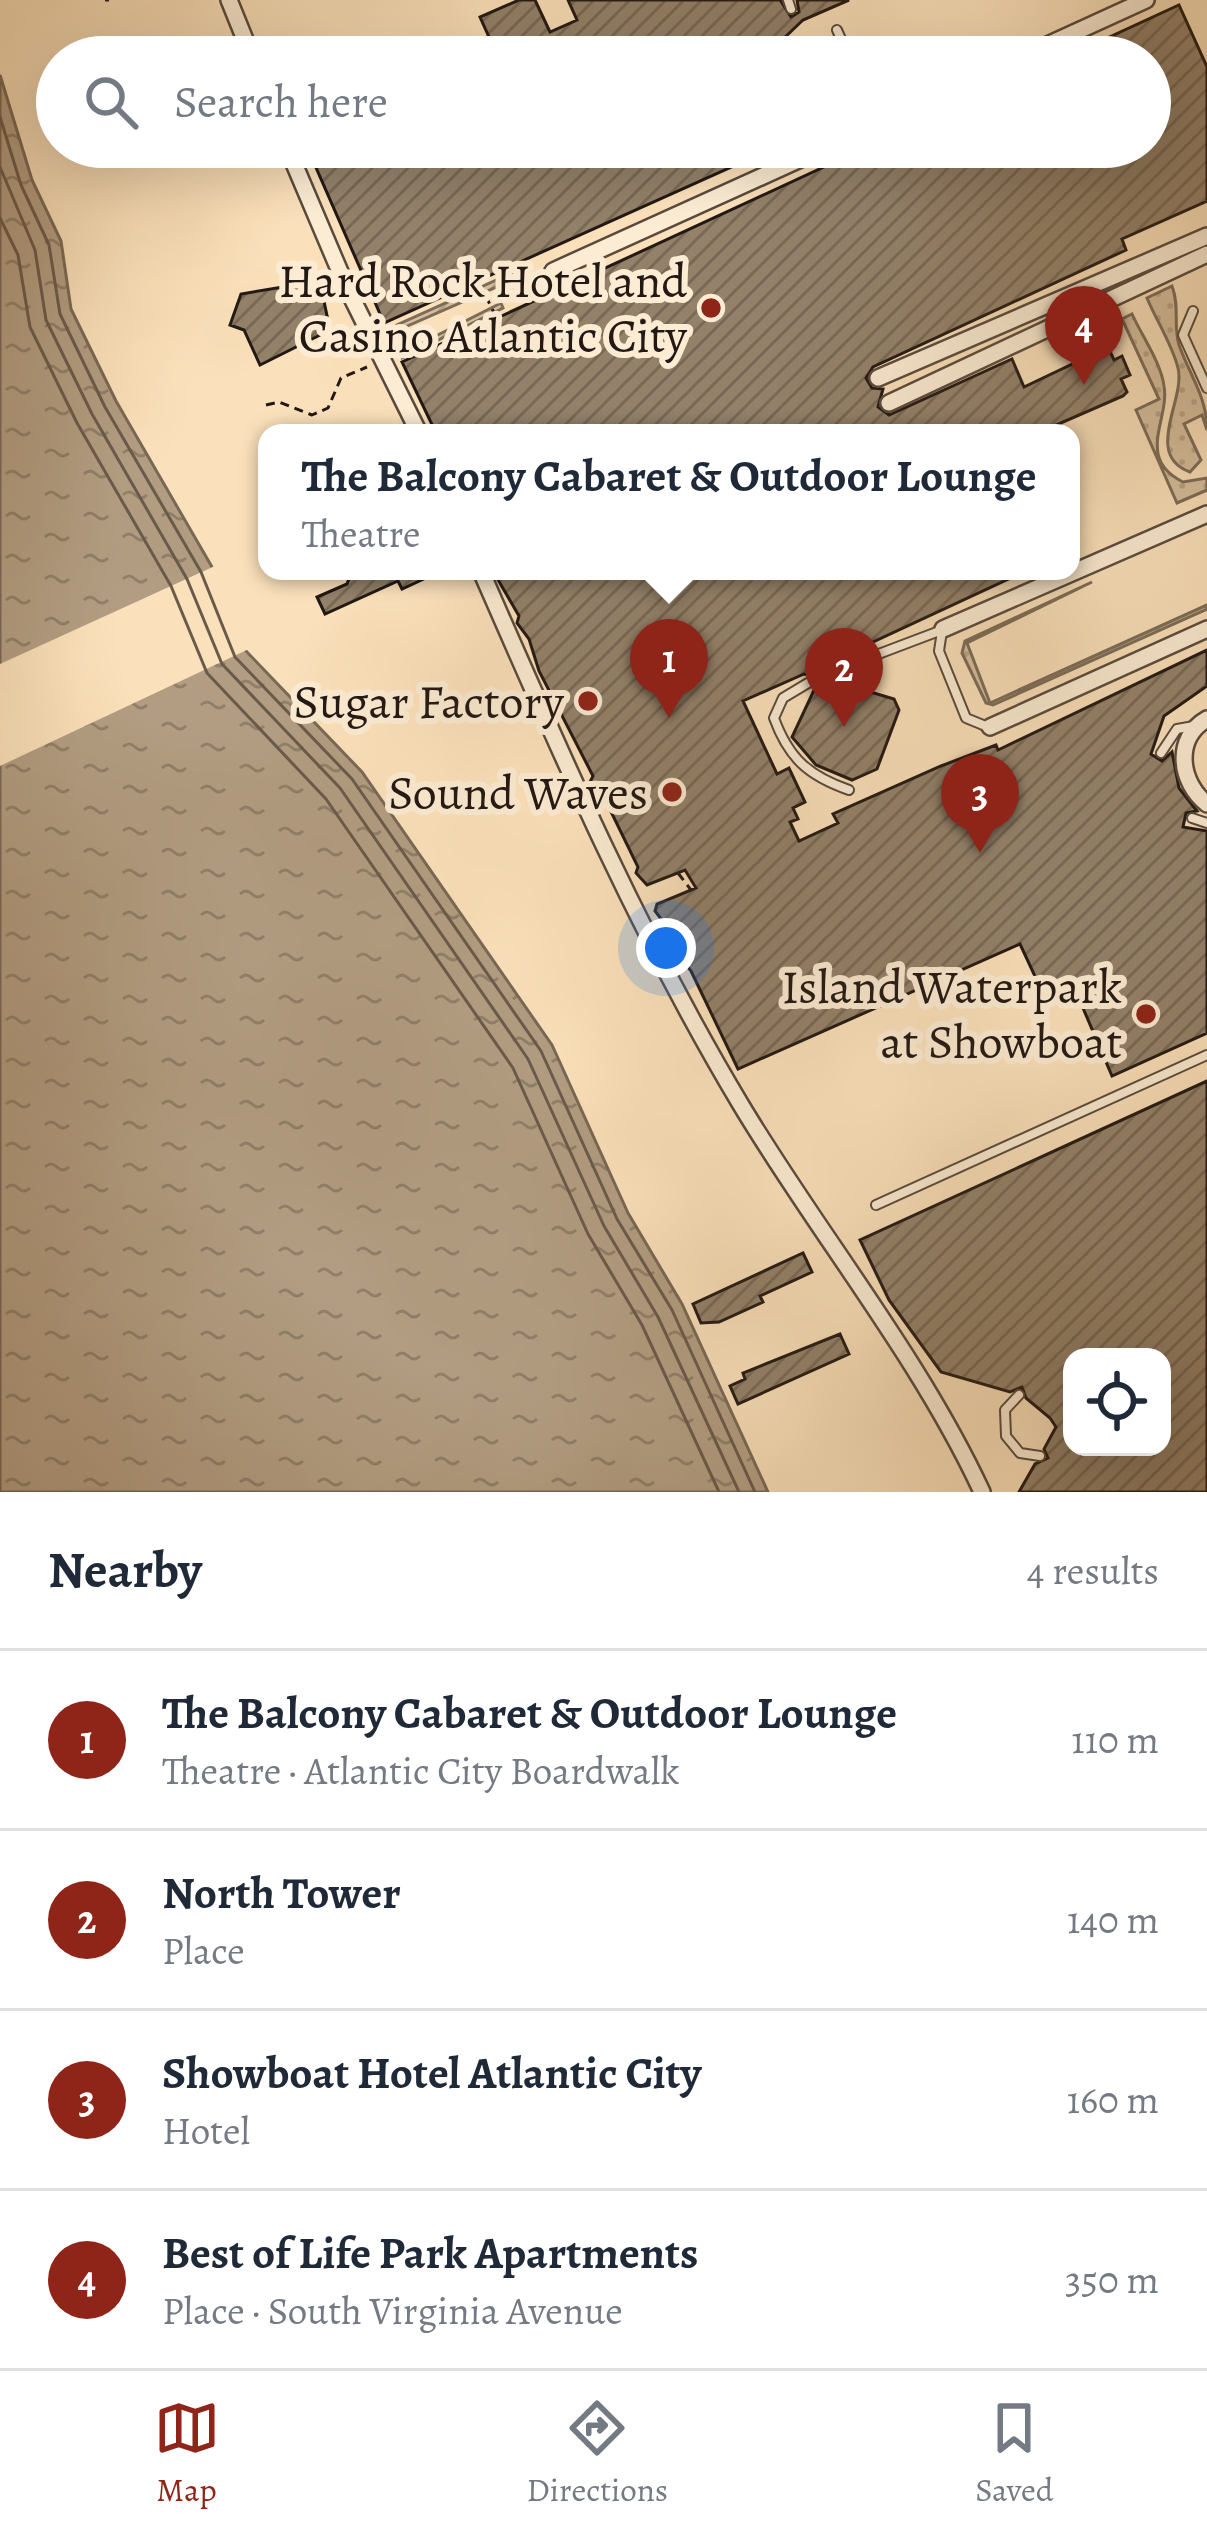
<!DOCTYPE html>
<html lang="en">
<head>
<meta charset="utf-8">
<style>
  :root { --surface:#fff; --page:#f6f6f7; --text:#1f2937; --muted:#747a83; --line:#e0e1e3; --accent:#8f2418 }
  body { margin:0; font-family:Alegreya,serif; background:var(--page); color:var(--text) }
  .controls { position:absolute; right:36px; bottom:36px; display:grid; overflow:hidden; border-radius:24px; box-shadow:0 12px 48px #0002 }
  .controls button { width:108px; height:108px; display:grid; place-items:center; padding:0; border:0; border-bottom:3px solid var(--line); background:var(--surface); color:var(--text); font:60px sans-serif }
  .you { position:absolute; left:666px; top:948px; width:42px; height:42px; margin:-30px; border:9px solid #fff; border-radius:50%; background:#1a73e8; box-shadow:0 0 0 18px #1a73e833 }
  .badge { display:grid; place-items:center; width:78px; height:78px; border-radius:50%; background:var(--accent); color:#fff; font-size:39px; font-weight:700 }
  .pin { position:absolute; translate:-50% -99px; filter:drop-shadow(0 3px 6px #0008) }
  .pin::after { content:''; position:absolute; top:63px; width:42px; height:36px; background:inherit; clip-path:polygon(0 0,100% 0,50% 100%) }
  .popup { position:absolute; left:258px; top:424px; width:822px; height:156px; box-sizing:border-box; display:grid; place-content:center; border-radius:24px; background:var(--surface); filter:drop-shadow(0 3px 9px #0005); font-size:39px; white-space:nowrap; color:var(--muted) }
  .popup b { font-size:45px; color:var(--text) }
  .popup::after { content:''; position:absolute; left:50%; top:100%; margin-left:-24px; border:24px solid transparent; border-top-color:var(--surface) }
  .list { margin:0; padding:0; list-style:none }
  h2 { display:flex; justify-content:space-between; align-items:center; height:156px; margin:0; padding:0 48px; font-size:51px }
  h2 small { font-size:39px; font-weight:400; color:var(--muted) }
  .list li { display:grid; grid-template-columns:78px 1fr auto; gap:36px; align-items:center; box-sizing:border-box; height:180px; padding:0 48px; border-top:3px solid var(--line) }
  .list b { display:block; font-size:45px; white-space:nowrap }
  .list p { margin:0; font-size:39px; white-space:nowrap; color:var(--muted) }
  .list em { font-size:39px; font-style:normal; color:var(--muted) }
  .icon { flex:none; width:66px; height:66px; fill:none; stroke:currentColor; stroke-width:2; stroke-linecap:round; stroke-linejoin:round }
  .map { position:relative; flex:none; width:1207px; height:1492px; overflow:hidden }
  .search { position:absolute; background:var(--surface); box-shadow:0 12px 48px #0002; left:36px; right:36px; top:36px; height:132px; display:flex; align-items:center; gap:30px; box-sizing:border-box; padding:0 42px; border-radius:66px; color:var(--muted); font-size:45px }
  .sheet { height:876px; background:var(--surface) }
  nav { display:flex; justify-content:space-around; align-items:center; box-sizing:border-box; height:168px; border-top:3px solid var(--line); background:var(--surface); font-size:33px; color:var(--muted) }
  nav a { display:grid; justify-items:center; gap:6px }
  nav .on { color:var(--accent) }
  .map>svg:first-child { display:block }
  .grass { fill:url(#grass-dots); stroke:#7c6c58; stroke-width:3 }
  .garden { fill:url(#garden-furrows); stroke:#7c6c58; stroke-width:3 }
  .water { fill:url(#water-ripples); stroke:#796856; stroke-width:3 }
  .pier { fill:#fbe1bb }
  .lines { fill:none; stroke-linecap:round; stroke-linejoin:round }
  .shore { stroke:#6a5a4a; stroke-width:3 }
  .building { fill:url(#building-hatch); stroke:#231813; stroke-width:3; fill-rule:evenodd }
  .lane-casing { stroke:#594a3d; stroke-width:12 }
  .street-casing { stroke:#594a3d; stroke-width:20 }
  .path { stroke:#231813; stroke-width:3; stroke-dasharray:9 6; stroke-linecap:butt }
  .lane { stroke:#fcecd3; stroke-width:8 }
  .street { stroke:#fcecd3; stroke-width:15 }
  .poi-dot { fill:#8f2418; stroke:#fcecd3; stroke-width:4.5 }
  .labels { text-anchor:middle; stroke-width:12; stroke-linejoin:round; paint-order:stroke }
  .poi-label { font-size:48px; fill:#231813; stroke:#fcecd3; text-anchor:end }
</style>
</head>
<body>
<div class="map">
<svg width="1207" height="1492" viewBox="0 0 1207 1492">
  <defs>
    <pattern id="grass-dots" width="8" height="8" patternUnits="userSpaceOnUse" patternTransform="scale(3)"><rect width="8" height="8" fill="#d6bf9e"/><path d="M2 2h.1M6 6h.1" fill="none" stroke="#b7a387" stroke-width="1.8" stroke-linecap="round"/></pattern>
    <pattern id="garden-furrows" width="10" height="10" patternUnits="userSpaceOnUse" patternTransform="scale(3)"><rect width="10" height="10" fill="#d6bf9e"/><path d="M-1 1l2-2M0 10L10 0M9 11l2-2" fill="none" stroke="#b7a387"/></pattern>
    <pattern id="water-ripples" width="26" height="14" patternUnits="userSpaceOnUse" patternTransform="scale(3)"><rect width="26" height="14" fill="#b29d82"/><path d="M2 4q2-2 4 0t4 0M15 11q2-2 4 0t4 0" fill="none" stroke="#907f69"/></pattern>
    <pattern id="building-hatch" width="6" height="6" patternUnits="userSpaceOnUse" patternTransform="scale(3)"><rect width="6" height="6" fill="#93816a"/><path d="M-1 1l2-2M0 6l6-6M5 7l2-2" fill="none" stroke="#786956"/></pattern>
  </defs>
  <rect width="100%" height="100%" fill="#fbe1bb"/>
  <filter id="stains"><feTurbulence type="fractalNoise" baseFrequency=".00167" numOctaves="4"/><feColorMatrix values="0 0 0 0 .2 0 0 0 0 .09 0 0 0 0 .02 0 0 0 .5 -.17"/></filter>
  <radialGradient id="worn" r=".72"><stop offset=".6" stop-color="#630" stop-opacity="0"/><stop offset="1" stop-color="#630" stop-opacity=".3"/></radialGradient>
  <path class="grass" d="M1172 286C1180 307 1173 326 1179 345 1190 376 1207 397 1207 430L1202 415 1184 424 1201 460 1190 472C1143 455 1186 399 1178 368 1172 344 1156 320 1147 298Z
    M1132 314C1142 336 1161 363 1164 386 1170 419 1135 458 1183 482L1207 478V490L1177 503 1136 410 1159 399 1122 319Z
    M1092 582 967 643 990 703 1207 605V609L993 705 986 703 962 653 965 641Z"/>
  <path class="garden" d="M523 268 526 274 403 328 412 348 501 303 503 308 402 358 388 329Z"/>
  <path class="water" d="M0 75 32 180 61 241 71 309 116 401 212 567 246 651 362 772 552 1045 628 1213 682 1304 768 1492H0Z"/>
  <path class="pier" d="M217 565 251 648 0 766V664Z"/>
  <g class="lines">
    <path class="shore" d="M0 117 21 185 49 245 60 314 105 407 201 572 235 657 352 779 541 1051 617 1219 672 1310 755 1492
      M0 167 35 250 46 320 92 414 187 579 222 664 340 788 528 1059 604 1226 658 1317 739 1492
      M0 218 18 255 30 327 77 423 171 586 207 673 326 799 513 1068 588 1234 642 1325 719 1492"/>
  </g>
  <path class="building" d="M519 0H535L550 32 577 20 568 0H780L791 17 799 12 797 0H849L803 20 779 43 786 57H498L480 17Z
    M1179 5 1207 67V201L1122 239 1126 250 873 367 866 378 872 388 883 389 878 407 889 415 1012 359 1024 387 1108 347 1114 360 1122 356 1130 375 1121 379 1127 392 1123 396 1038 433H436L402 362 867 147H1150V57H1066Z
    M307 147H776L384 323Z
    M307 283 321 287 330 330 260 365 244 330 230 325 241 294Z
    M352 571H441L402 589 398 581 325 614 317 597 347 584Z
    M501 571H1026L828 663 823 672 827 679 894 699 899 710 877 769 852 780 816 765 792 737 816 686 813 676 804 674 743 701 777 774 789 768 805 802 793 808 798 819 790 822 799 841 838 823 833 814 941 766 996 745 998 750 1207 650V686L1164 716 1151 754 1162 761 1172 752 1179 788 1197 811 1186 813 1183 827 1207 831V1033L1112 1076 1074 987 1046 1000 1020 944 738 1069 691 971 675 951 674 936 655 911 657 904 696 888 685 870 647 885 636 873 638 867 600 789 589 784 593 776 539 671 529 639 517 623 519 616 497 578Z
    M1207 1081V1492H1019L1035 1464 1048 1458 1044 1449 1056 1427 1050 1418 1026 1398 1022 1387 1010 1392 941 1372 889 1300 860 1240ZM1072 1357H1162V1447H1072Z
    M803 1253 812 1272 760 1296 763 1302 719 1322 701 1323 693 1304Z
    M840 1334 849 1354 738 1404 730 1386 745 1379 743 1373Z"/>
  <g class="lines">
    <g class="lane-casing">
      <path id="lane" d="M788 0 791 9
        M837 30 849 57
        M1193 311 1183 335 1207 388
        M942 631 939 651 966 718 988 727
        M831 672 942 630
        M808 683 783 698 774 718C789 759 809 776 849 790
        M1161 753 1177 729 1194 726
        M1192 818 1207 823
        M876 1205 1207 1055
        M1019 1395 1005 1410 1006 1436 1020 1453 1040 1456"/>
    </g>
    <g class="street-casing">
      <path id="street" d="M229 0 252 57
        M1021 57 1146 0
        M287 147 346 286 419 433
        M553 271 827 147
        M878 378 1207 236
        M889 403 1207 254
        M481 571C560 752 639 935 741 1105 817 1232 920 1358 982 1492
        M943 629 1207 514
        M1207 719C1174 738 1179 782 1207 804
        M990 727 1207 629"/>
    </g>
    <path class="path" d="M105 0H109
      M479 282 497 319
      M266 405 279 402 312 415 328 408 341 378 367 367
      M678 873 691 890"/>
    <use href="#lane" class="lane"/>
    <use href="#street" class="street"/>
  </g>
  <g class="poi-dot">
    <circle cx="711" cy="308" r="12"/>
    <circle cx="588" cy="701" r="12"/>
    <circle cx="672" cy="792" r="12"/>
    <circle cx="1146" cy="1014" r="12"/>
  </g>
  <g class="labels">
    <g class="poi-label">
      <text x="687" y="297">Hard Rock Hotel and<tspan x="687" dy="55">Casino Atlantic City</tspan></text>
      <text x="564" y="718">Sugar Factory</text>
      <text x="648" y="809">Sound Waves</text>
      <text x="1122" y="1003">Island Waterpark<tspan x="1122" dy="55">at Showboat</tspan></text>
    </g>
  </g>
  <rect width="100%" height="100%" filter="url(#stains)"/>
  <rect width="100%" height="100%" fill="url(#worn)"/>
</svg>
<div class="controls">
<button><svg class="icon" aria-label="locate" viewBox="0 0 24 24"><circle cx="12" cy="12" r="6"/><path d="M12 2v4M12 18v4M2 12h4M18 12h4"/></svg></button>
</div>
<div class="you"></div>
<div class="pin badge" style="left:669px;top:718px">1</div>
<div class="popup"><b>The Balcony Cabaret &amp; Outdoor Lounge</b>Theatre</div>
<div class="pin badge" style="left:844px;top:727px">2</div>
<div class="pin badge" style="left:980px;top:853px">3</div>
<div class="pin badge" style="left:1084px;top:385px">4</div>
<div class="search"><svg class="icon" aria-label="search" viewBox="0 0 24 24"><circle cx="10" cy="10" r="6"/><path d="M15 15l6 6"/></svg>Search here</div>
</div>
<section class="sheet">
<h2>Nearby<small>4 results</small></h2>
<ul class="list">
<li><span class="badge">1</span><div><b>The Balcony Cabaret &amp; Outdoor Lounge</b><p>Theatre · Atlantic City Boardwalk</p></div><em>110 m</em></li>
<li><span class="badge">2</span><div><b>North Tower</b><p>Place</p></div><em>140 m</em></li>
<li><span class="badge">3</span><div><b>Showboat Hotel Atlantic City</b><p>Hotel</p></div><em>160 m</em></li>
<li><span class="badge">4</span><div><b>Best of Life Park Apartments</b><p>Place · South Virginia Avenue</p></div><em>350 m</em></li>
</ul>
</section>
<nav>
<a class="on"><svg class="icon" aria-label="map" viewBox="0 0 24 24"><path d="M3 6l6-2 6 2 6-2v14l-6 2-6-2-6 2zM9 4v14M15 6v14"/></svg>Map</a>
<a><svg class="icon" aria-label="directions" viewBox="0 0 24 24"><path d="M12 3l9 9-9 9-9-9zM9 14v-3h6M13 9l2 2-2 2"/></svg>Directions</a>
<a><svg class="icon" aria-label="saved" viewBox="0 0 24 24"><path d="M7 4h10v16l-5-4-5 4z"/></svg>Saved</a>
</nav>
</body>
</html>
